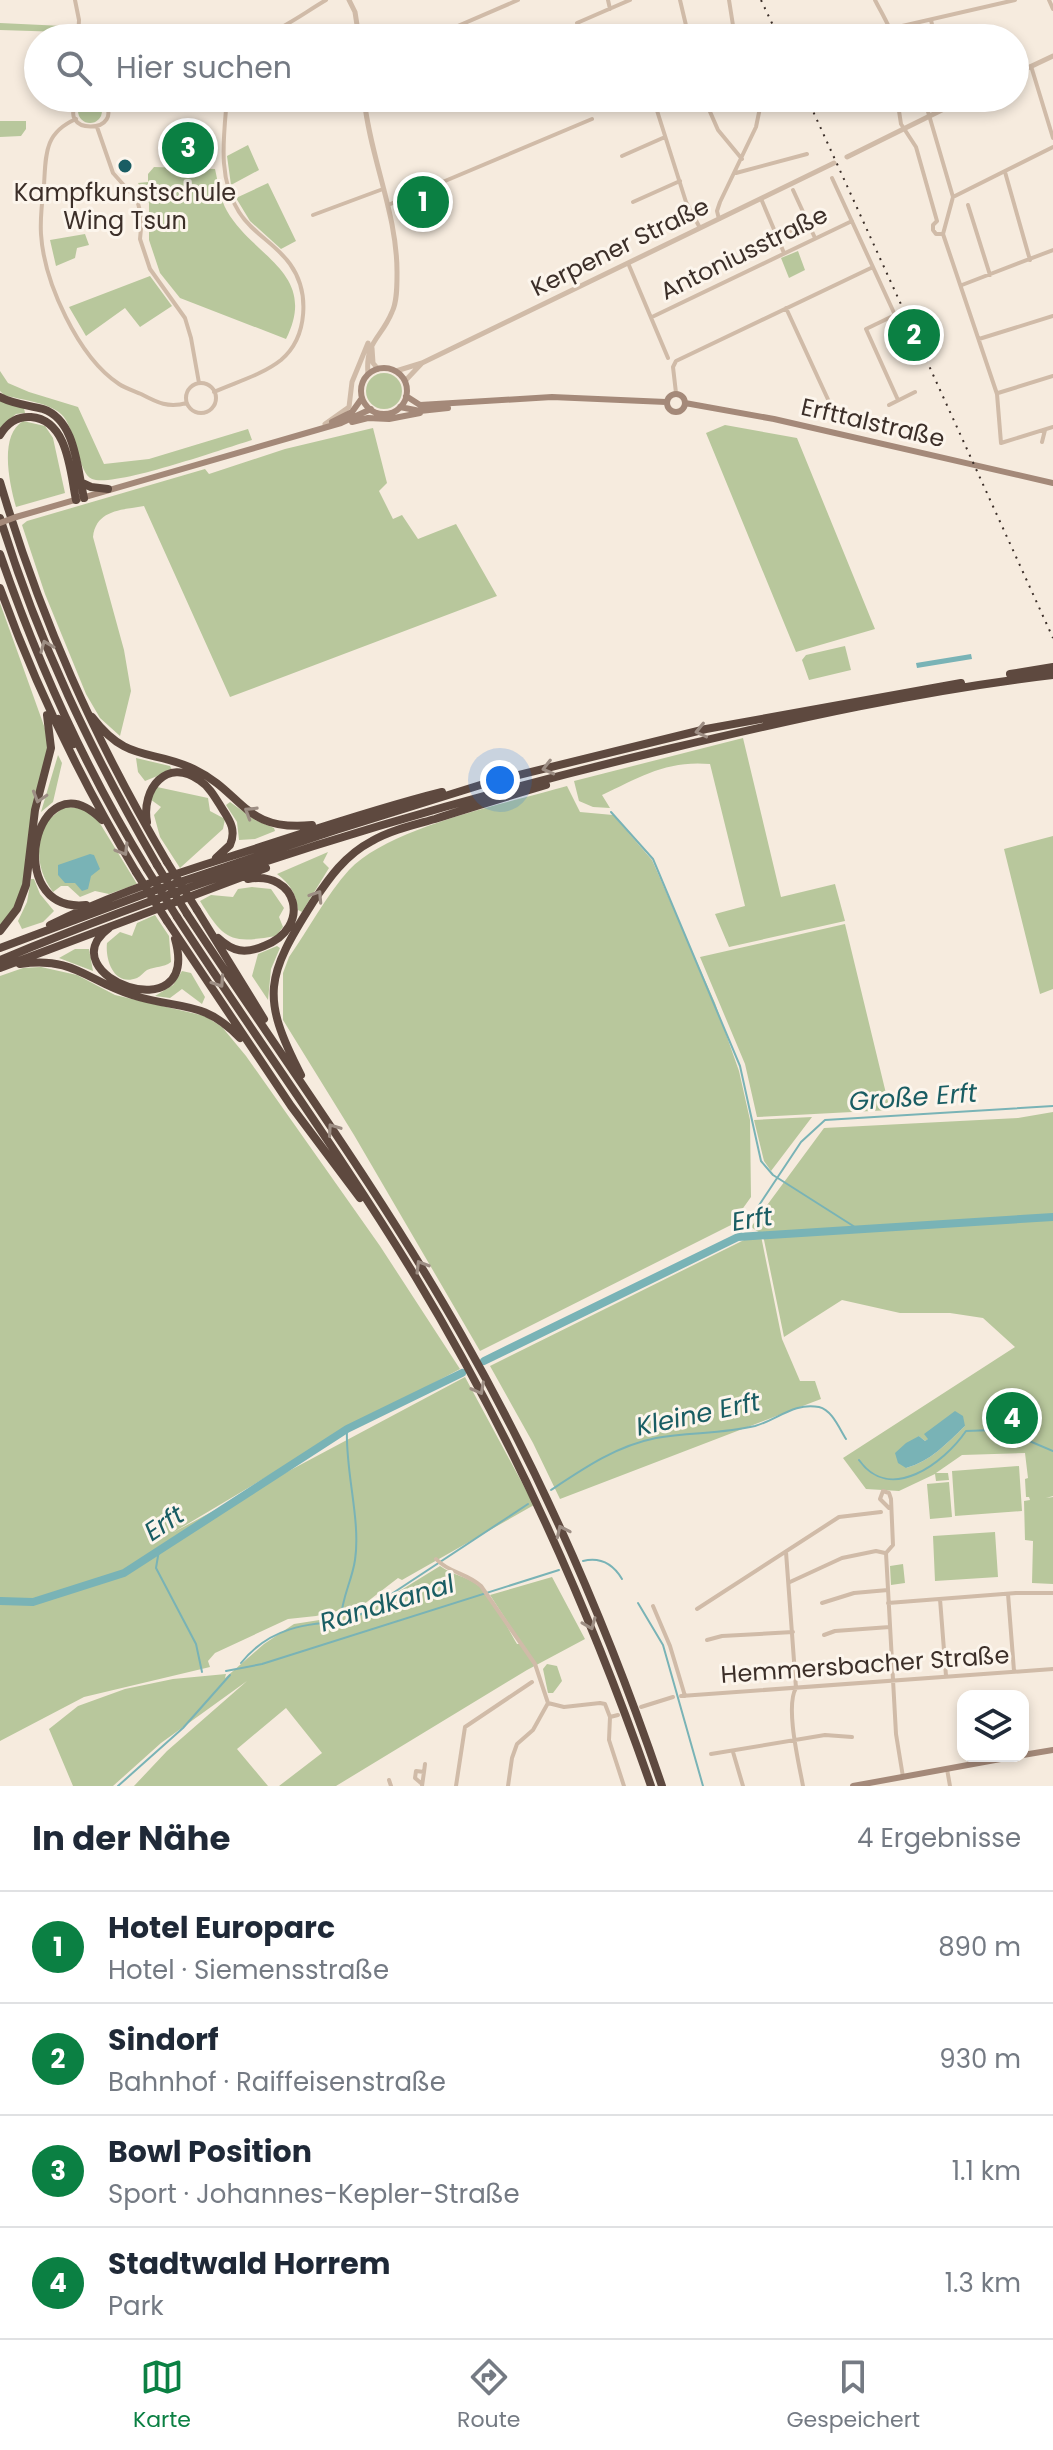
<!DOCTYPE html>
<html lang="de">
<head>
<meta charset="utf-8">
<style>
  :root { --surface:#fff; --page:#f6f6f7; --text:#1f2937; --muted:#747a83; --line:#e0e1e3; --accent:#0b8043 }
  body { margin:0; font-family:Poppins,sans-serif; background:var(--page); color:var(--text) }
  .controls { position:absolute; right:24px; bottom:24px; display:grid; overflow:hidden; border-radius:16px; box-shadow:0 4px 12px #0003 }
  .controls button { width:72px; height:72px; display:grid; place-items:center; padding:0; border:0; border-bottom:2px solid var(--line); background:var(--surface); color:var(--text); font:40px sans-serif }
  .you { position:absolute; left:500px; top:780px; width:28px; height:28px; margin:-20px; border:6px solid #fff; border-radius:50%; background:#1a73e8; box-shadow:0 0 0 12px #1a73e833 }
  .badge { display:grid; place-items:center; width:52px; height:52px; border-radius:50%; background:var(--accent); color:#fff; font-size:26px; font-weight:700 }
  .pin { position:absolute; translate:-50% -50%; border:4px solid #fff; box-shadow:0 2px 8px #0006 }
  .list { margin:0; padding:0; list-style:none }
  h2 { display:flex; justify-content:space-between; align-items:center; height:104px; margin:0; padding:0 32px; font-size:34px }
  h2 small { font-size:26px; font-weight:400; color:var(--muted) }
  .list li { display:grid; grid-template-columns:52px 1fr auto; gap:24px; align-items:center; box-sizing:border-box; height:112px; padding:0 32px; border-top:2px solid var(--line) }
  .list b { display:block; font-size:30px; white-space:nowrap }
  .list p { margin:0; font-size:26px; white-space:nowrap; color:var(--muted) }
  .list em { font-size:26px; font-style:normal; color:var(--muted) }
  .icon { flex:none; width:44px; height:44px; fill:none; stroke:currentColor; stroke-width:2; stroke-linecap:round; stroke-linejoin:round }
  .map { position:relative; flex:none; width:1053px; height:1786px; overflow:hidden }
  .search { position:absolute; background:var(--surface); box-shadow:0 4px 12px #0003; left:24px; right:24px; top:24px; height:88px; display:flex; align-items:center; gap:20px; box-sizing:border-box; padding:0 28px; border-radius:44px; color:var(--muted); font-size:30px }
  .sheet { height:552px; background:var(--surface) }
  nav { display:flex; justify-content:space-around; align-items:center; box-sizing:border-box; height:112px; border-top:2px solid var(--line); background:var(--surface); font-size:22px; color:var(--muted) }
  nav a { display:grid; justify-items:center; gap:4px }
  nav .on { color:var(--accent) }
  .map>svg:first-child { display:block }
  .green { fill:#b8c79c; fill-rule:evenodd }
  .water { fill:#79b3b6 }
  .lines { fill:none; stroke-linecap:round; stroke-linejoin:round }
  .stream { stroke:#79b3b6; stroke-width:2 }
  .river { stroke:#79b3b6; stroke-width:8 }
  .minor { stroke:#d0bba8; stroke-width:4 }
  .tertiary { stroke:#d0bba8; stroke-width:5 }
  .secondary { stroke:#a48979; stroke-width:6 }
  .motorway { stroke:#5e493f; stroke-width:8 }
  .rail { stroke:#3c2f29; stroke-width:2; stroke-dasharray:2 6; stroke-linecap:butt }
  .secondary-bridge { stroke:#a48979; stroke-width:6 }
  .motorway-bridge { stroke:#5e493f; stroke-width:8 }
  .oneway { stroke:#9d8e84 }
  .poi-dot { fill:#195d63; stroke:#fcf5ec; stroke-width:3 }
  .labels { text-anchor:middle; stroke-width:6; stroke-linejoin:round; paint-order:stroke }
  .poi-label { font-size:24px; fill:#3c2f29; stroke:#fcf5ec }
  .street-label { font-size:24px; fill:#3c2f29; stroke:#fcf5ec }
  .water-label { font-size:26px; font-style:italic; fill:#195d63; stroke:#fcf5ec }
</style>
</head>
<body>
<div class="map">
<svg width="1053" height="1786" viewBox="0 0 1053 1786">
  <rect width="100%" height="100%" fill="#f6ebde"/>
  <path class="green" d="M0 23 63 26V32L0 30Z
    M78 111a12 12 0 1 1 24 0a12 12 0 1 1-24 0Z
    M0 121H26V129L21 136 0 137Z
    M248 145 259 170 231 185 227 156Z
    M154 167 215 169C218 182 220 199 227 211 254 258 319 273 286 339L180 298 160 273 149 240V203L138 183 148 182V174Z
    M268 183 296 241 281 249 250 221 236 198Z
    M85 234 89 245 77 248 75 258 56 266 50 240Z
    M798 251 805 270 789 278 781 258Z
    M150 276 172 306 140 327 125 308 86 336 69 307Z
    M0 371 8 383 29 392 78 407 104 464 149 459 248 429 252 440C225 448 114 488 92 479 78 474 76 427 61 414 48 402 21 400 4 395L0 391Z
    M366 391a18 18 0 1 1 36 0a18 18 0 1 1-36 0Z
    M0 400 24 408 25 413 16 414 0 428Z
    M23 421 45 426 53 438 65 493 16 507C8 479 0 435 23 421Z
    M725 425 797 438 875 629 796 652 706 433Z
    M373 428 387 483 379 491 393 519 402 515 418 539 456 524 497 596 230 697 144 506C121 510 96 510 93 537L124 650 131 691 120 736 100 718 86 694 45 594 22 525 27 521 205 469 209 474 285 449Z
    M0 603 48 737 47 758 23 885 15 908 0 928Z
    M845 646 851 670 809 680 802 660 806 655Z
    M743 738 781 897 835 884 845 921 729 947 715 914 745 906 710 764C667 760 640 777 602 795L610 808 593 807 579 801 574 781Z
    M58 755 62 763 53 802 41 812Z
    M136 758 170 766 172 770 145 781 138 772Z
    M567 786 580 812 613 815 652 860 715 1003 739 1071 750 1120 751 1197 731 1225 480 1351 354 1135 283 1020V973L289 957C308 930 327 894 349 870 389 827 508 803 567 786Z
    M157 787 208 798 210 811 225 819 223 829 180 868 160 837 154 815 161 807 150 799Z
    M230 802 255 820 274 828 275 831 255 839 239 840 237 822 226 805Z
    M64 807 81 808 93 812 137 884 109 894 95 891 80 897 68 886H61L53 892C37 870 37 852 42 825Z
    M1053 836V989L1040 994 1004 849Z
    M328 852 323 862 329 868 302 912 298 910C296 893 290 884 277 874Z
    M31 879H34L40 894 54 911 43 922 22 929 18 921 27 902Z
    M252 887 271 889 284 908 279 917 283 927 276 936C230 944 224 940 200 901L211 895 233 897 238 889Z
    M155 915 169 936 171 962C163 968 156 966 147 970 144 972 141 976 137 978 114 987 105 960 107 943L120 932 132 936 137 923Z
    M845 924 890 1110 757 1117 745 1064 700 957Z
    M277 946 280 948 271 969 268 1000 252 976 258 954Z
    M75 949H89L93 971 59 958Z
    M41 967 77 975 115 995 205 1016 222 1027 246 1056 380 1246 460 1369 347 1429 174 1532 465 1377 534 1505 402 1580 398 1578 363 1605 316 1616 288 1619 215 1653 208 1661 210 1667 84 1697 0 1741V976L23 968Z
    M182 971 191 973 205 997 202 1004 182 989 170 998 155 996 173 985Z
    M1053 1112V1496L1046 1498 1053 1497V1584L1032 1583 1033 1541 1025 1540 1024 1501 1030 1500 1029 1497H1026L1025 1479 1028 1478 1025 1453 962 1455 936 1473H948L949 1480 936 1481 935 1474 899 1491 866 1489 843 1458 1015 1347 983 1318 950 1313H900L842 1300 784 1337 763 1235 751 1227 824 1128 1018 1118ZM965 1426C946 1444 931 1461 906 1468L919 1436 925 1441 929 1439 925 1434Z
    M812 1117 771 1171 764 1161 754 1120Z
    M761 1236 782 1339 800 1381H815L821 1399 560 1499 533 1443 490 1366 748 1238Z
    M1019 1466 1022 1511 955 1516 952 1471Z
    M949 1482 952 1517 930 1519 927 1484Z
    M995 1532 998 1577 935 1581 933 1536Z
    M903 1564 905 1583 891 1585 890 1566Z
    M440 1566C452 1575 467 1576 479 1586 495 1600 506 1626 517 1644H522L490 1595 552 1577 585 1639 527 1670 336 1786H279L322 1753 286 1708 237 1749 268 1786H134L167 1751 247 1681 161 1743 113 1786H73L49 1729 78 1706 125 1689 173 1679 226 1674 225 1678 264 1644 294 1624 364 1613Z
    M547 1664 557 1666 562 1681 553 1693H548L543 1669Z"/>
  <path class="water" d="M971 654 972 659 917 668 916 663Z
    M90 854 94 855 100 869 91 876 88 889 82 891 75 883H65L58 875V865Z
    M955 1411 963 1416 965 1426C946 1444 931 1461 906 1468L898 1463 895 1453 906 1443 919 1436 925 1441 928 1439 924 1434Z"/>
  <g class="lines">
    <path class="stream" d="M611 812 653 859 740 1066 761 1161 773 1175 858 1229
      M738 1237 801 1142 825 1120 1053 1106
      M859 1460C890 1504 944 1463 966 1431L993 1430 1020 1437 1053 1451
      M551 1490C584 1468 616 1446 656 1438 689 1432 722 1434 755 1426 777 1420 794 1402 819 1407 832 1410 839 1428 846 1439
      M159 1550 156 1568 196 1644 202 1672
      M583 1561C600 1557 613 1564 622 1579
      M638 1603 663 1645 703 1786
      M341 1620C341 1599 352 1581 355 1560 361 1520 345 1471 347 1429
      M241 1663C269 1628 307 1622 349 1622L528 1504
      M226 1671 262 1664 559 1570
      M118 1786 183 1728 230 1675"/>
    <path class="river" d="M484 1361 738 1237 1053 1217
      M0 1601 33 1602 124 1573 347 1429 462 1373"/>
    <path class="minor" d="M75 0 79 20 78 38
      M608 0 610 9
      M680 0 689 38
      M729 0 735 38
      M875 0C880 10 892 30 893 38
      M1049 0 1053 9
      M931 20 935 38
      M577 23 630 0
      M917 23 920 38
      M259 38C283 29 304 13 326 0
      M430 38 518 0
      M666 38 687 30
      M850 38 1015 0
      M1031 66 1053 138
      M80 98C50 136 131 136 102 98
      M653 98 686 202 700 228
      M704 98 718 130 742 159
      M897 98 901 124 916 147 937 221
      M924 98 953 197 943 234
      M107 105 122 98
      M613 109 642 98
      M76 119C44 133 46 154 44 185 42 201 40 218 41 234 44 282 78 357 119 384 125 388 134 391 141 394 158 403 168 408 187 403
      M97 127 113 173 137 200 142 218 140 239 150 269 185 318 191 338 199 383
      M622 156 665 137
      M1005 172 1030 260
      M736 173 807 154
      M832 178 895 315 866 329 898 400
      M793 190 815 238
      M953 197 1053 147
      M762 201 784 253
      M633 202 680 181
      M388 205 592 119
      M968 205 990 275
      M313 215 383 189
      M719 219 717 211 720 202 756 127 762 98
      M937 221 933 225V230L936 234H943
      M943 234 997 394 1001 443 1053 427
      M777 237 808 223
      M628 263 668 358
      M962 285 1053 250
      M786 308 831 406
      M652 317 852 221
      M979 339 1053 316
      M186 398a15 15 0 1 1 30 0a15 15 0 1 1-30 0Z
      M214 392C236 382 262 375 281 360 308 337 310 292 290 264 276 244 252 233 239 212 217 178 224 136 227 98
      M676 393 673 367 676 361 873 267
      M998 393 1053 376
      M889 405 915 392
      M1042 442 1045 430
      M889 1508 880 1499 883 1491 889 1493 891 1499 893 1545 886 1553 896 1734 903 1777
      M786 1552 796 1688C785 1706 799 1764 803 1786
      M436 1559C449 1573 467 1573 481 1586L535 1664 548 1703 533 1730 517 1744 512 1758 508 1786
      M790 1582 842 1558 876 1551 885 1553
      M1008 1594 1014 1671
      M940 1599 946 1676
      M822 1603 854 1593 888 1590
      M888 1603 1016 1593H1053
      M653 1606 670 1646 685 1696
      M697 1609 839 1517 881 1512
      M824 1635 835 1631 890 1627
      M707 1640 722 1636 793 1632
      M681 1696 1053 1669
      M548 1703 564 1707 600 1703 605 1704 610 1717 609 1740 624 1786
      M641 1707 673 1697
      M610 1717 618 1715
      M733 1752 743 1786
      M711 1754 825 1735 852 1737
      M947 1769 950 1786
      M424 1772 425 1764
      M389 1780 391 1786
      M422 1786 424 1772 416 1771 415 1778 422 1784
      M456 1786 465 1727 532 1682"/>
    <path class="tertiary" d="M349 0 355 12 359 38
      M1015 74 1053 56
      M364 98C370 158 398 215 397 275 397 287 397 302 392 312 381 339 365 341 368 374
      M847 157 966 98
      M372 348 373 363 378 369
      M396 371 422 363 492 329 834 163
      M405 381 422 363
      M325 424 349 407 352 382 368 343"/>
    <path class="secondary" d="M361 391a23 23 0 1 1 46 0a23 23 0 1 1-46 0Z
      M667 403a9 9 0 1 1 18 0a9 9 0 1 1-18 0Z
      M406 396 420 405 552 397 666 402
      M685 403 774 419 1053 483
      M400 407 420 411 448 408
      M332 422 352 412 362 398
      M352 422 368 418 389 419 420 413
      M16 517 341 423 371 409
      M1023 1755 1053 1750
      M853 1786 1017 1756"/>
    <path class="motorway" d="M0 397C13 404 28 405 43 409 76 420 77 469 84 498
      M0 435C7 423 17 416 31 417 68 420 70 471 76 500
      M0 482C41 620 94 738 167 862
      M80 482 91 487 108 489
      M0 518C39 644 91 751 157 865
      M0 554C38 664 86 770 147 869
      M0 588C36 688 82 782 136 872
      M1010 674 1053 667
      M92 717C128 764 150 748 194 769 244 793 243 832 312 825
      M58 719 74 744
      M147 822C141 789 167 757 199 780 210 787 216 799 223 810 231 822 236 831 230 845L216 858
      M86 905C0 914 35 753 102 820
      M197 910 264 1019
      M187 914C279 1053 378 1188 461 1334 543 1477 609 1630 662 1786
      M177 917C255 1037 340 1153 415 1276 512 1436 589 1608 651 1786
      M167 921 291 1106 360 1198
      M50 925C108 896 170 875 232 856 302 834 370 810 442 792
      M109 928C46 975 202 1034 175 939
      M0 931 17 909 26 885 35 810 51 748 47 715
      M218 938C233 952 245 954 264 946 313 927 297 870 248 879
      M0 948 147 893 336 830 490 782 706 729 961 683
      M0 960C215 870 441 803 668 749 794 719 924 690 1053 675
      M20 964C74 956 87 981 132 995 178 1010 203 999 240 1038
      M0 968 266 868
      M301 1075C260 996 266 976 313 902 329 878 345 855 372 841 391 830 414 825 435 819 472 807 509 796 546 785"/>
    <path class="rail" d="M761 0 779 38
      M807 98 1053 638"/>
    <path class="secondary-bridge" d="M0 523 16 517"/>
    <path class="motorway-bridge" d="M167 862 197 910
      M157 865 187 914
      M147 869 177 917
      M136 872 167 921"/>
  </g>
  <defs><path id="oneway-chevron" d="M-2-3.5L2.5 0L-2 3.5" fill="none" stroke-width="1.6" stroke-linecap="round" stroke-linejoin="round" transform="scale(2)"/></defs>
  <g class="oneway">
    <use href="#oneway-chevron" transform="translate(46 646) rotate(-112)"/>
    <use href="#oneway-chevron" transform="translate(701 731) rotate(167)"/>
    <use href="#oneway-chevron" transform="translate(548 768) rotate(166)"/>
    <use href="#oneway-chevron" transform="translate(39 797) rotate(107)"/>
    <use href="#oneway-chevron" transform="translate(250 812) rotate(-148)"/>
    <use href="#oneway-chevron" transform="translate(123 850) rotate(59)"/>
    <use href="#oneway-chevron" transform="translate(317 896) rotate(-57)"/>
    <use href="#oneway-chevron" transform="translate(219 982) rotate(56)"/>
    <use href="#oneway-chevron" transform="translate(333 1129) rotate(-125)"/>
    <use href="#oneway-chevron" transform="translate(421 1266) rotate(-121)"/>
    <use href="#oneway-chevron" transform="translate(479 1389) rotate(62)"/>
    <use href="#oneway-chevron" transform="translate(562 1531) rotate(-115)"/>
    <use href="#oneway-chevron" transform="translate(590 1624) rotate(68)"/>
  </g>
  <circle class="poi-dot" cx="125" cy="166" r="8"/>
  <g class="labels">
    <g class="poi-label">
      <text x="125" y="201">Kampfkunstschule<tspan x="125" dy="28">Wing Tsun</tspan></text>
    </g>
    <g class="street-label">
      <text transform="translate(620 247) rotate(-26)" y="8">Kerpener Straße</text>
      <text transform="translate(744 253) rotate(-26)" y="8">Antoniusstraße</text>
      <text transform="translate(873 423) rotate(13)" y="8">Erfttalstraße</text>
      <text transform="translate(865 1665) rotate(-4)" y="8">Hemmersbacher Straße</text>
    </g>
    <g class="water-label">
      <text transform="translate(913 1097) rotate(-4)" y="9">Große Erft</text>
      <text transform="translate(752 1219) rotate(-9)" y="9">Erft</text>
      <text transform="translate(698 1414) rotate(-12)" y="9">Kleine Erft</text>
      <text transform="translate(164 1523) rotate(-33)" y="9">Erft</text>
      <text transform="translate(387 1603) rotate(-17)" y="9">Randkanal</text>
    </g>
  </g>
</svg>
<div class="controls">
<button><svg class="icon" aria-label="layers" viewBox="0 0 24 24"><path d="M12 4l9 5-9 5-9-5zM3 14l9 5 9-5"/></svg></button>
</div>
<div class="you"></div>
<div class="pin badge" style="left:423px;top:202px">1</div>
<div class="pin badge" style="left:914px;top:335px">2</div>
<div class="pin badge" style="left:188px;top:148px">3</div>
<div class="pin badge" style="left:1012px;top:1418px">4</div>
<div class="search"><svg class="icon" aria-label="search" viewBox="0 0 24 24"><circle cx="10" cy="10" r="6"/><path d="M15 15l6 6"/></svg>Hier suchen</div>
</div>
<section class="sheet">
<h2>In der Nähe<small>4 Ergebnisse</small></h2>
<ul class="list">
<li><span class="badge">1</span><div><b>Hotel Europarc</b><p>Hotel · Siemensstraße</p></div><em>890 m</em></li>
<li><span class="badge">2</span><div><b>Sindorf</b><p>Bahnhof · Raiffeisenstraße</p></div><em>930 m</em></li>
<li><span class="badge">3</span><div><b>Bowl Position</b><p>Sport · Johannes-Kepler-Straße</p></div><em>1.1 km</em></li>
<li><span class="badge">4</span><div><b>Stadtwald Horrem</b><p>Park</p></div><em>1.3 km</em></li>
</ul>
</section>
<nav>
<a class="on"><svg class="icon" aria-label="map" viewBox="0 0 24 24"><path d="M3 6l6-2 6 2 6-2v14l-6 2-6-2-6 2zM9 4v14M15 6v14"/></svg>Karte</a>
<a><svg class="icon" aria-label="directions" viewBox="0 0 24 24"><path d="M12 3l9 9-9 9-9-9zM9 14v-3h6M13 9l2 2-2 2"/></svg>Route</a>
<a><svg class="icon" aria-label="saved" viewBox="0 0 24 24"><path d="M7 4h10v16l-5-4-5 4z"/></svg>Gespeichert</a>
</nav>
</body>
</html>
